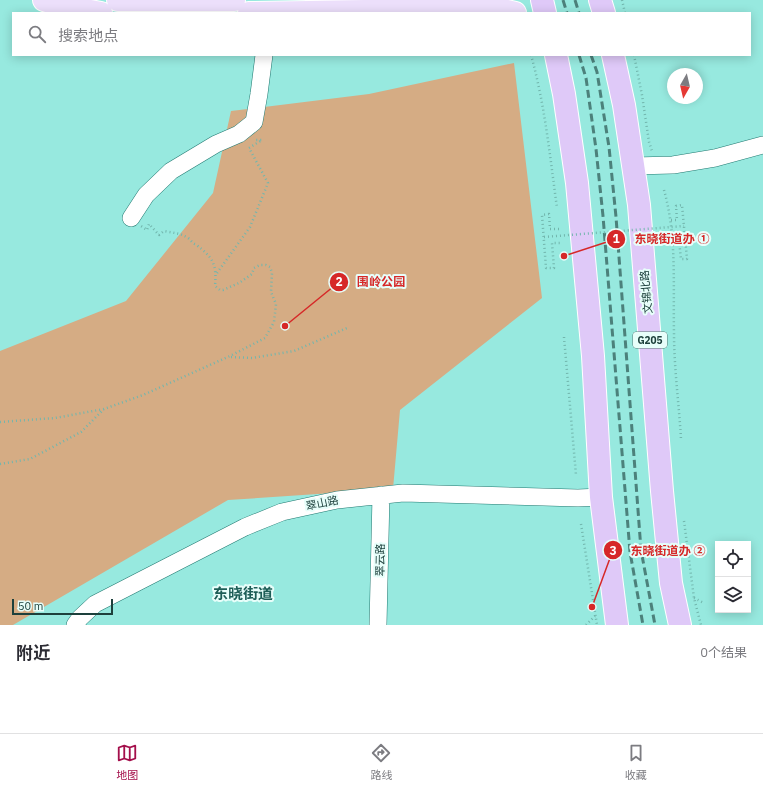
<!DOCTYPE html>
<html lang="zh">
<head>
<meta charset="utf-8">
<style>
  :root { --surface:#fff; --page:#f2f2f3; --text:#2b2b33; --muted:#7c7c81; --line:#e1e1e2; --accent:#a40f4b }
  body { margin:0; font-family:"IBM Plex Sans","Noto Sans SC",sans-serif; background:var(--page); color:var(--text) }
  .controls { position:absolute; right:12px; bottom:12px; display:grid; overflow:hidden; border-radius:0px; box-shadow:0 2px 10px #0003 }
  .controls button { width:36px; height:36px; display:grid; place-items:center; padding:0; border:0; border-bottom:1px solid var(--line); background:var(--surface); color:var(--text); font:20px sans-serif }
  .compass { position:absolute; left:667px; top:68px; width:36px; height:36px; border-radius:50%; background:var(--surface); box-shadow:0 2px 10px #0003; rotate:188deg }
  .scale { position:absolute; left:12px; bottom:10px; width:101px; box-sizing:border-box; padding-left:4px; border:2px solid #1d403c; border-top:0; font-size:11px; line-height:14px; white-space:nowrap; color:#1d403c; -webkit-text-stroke:3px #e7fefa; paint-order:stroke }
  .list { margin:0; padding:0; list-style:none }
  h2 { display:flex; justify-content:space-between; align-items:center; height:52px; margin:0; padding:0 16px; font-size:17px }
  h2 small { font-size:13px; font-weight:400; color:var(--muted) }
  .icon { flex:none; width:22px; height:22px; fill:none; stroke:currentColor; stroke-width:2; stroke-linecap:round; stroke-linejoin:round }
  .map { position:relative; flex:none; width:763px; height:625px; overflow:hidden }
  .search { position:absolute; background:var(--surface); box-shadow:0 2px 10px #0003; left:12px; right:12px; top:12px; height:44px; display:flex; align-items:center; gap:10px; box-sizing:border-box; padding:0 14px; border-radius:0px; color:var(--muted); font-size:15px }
  .sheet { height:108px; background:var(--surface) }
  nav { display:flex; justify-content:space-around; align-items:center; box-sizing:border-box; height:56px; border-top:1px solid var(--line); background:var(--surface); font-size:11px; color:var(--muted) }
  nav a { display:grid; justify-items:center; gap:2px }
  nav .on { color:var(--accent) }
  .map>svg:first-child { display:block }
  .green { fill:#d5ac84 }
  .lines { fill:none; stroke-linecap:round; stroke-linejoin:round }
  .minor-casing { stroke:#217971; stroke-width:18 }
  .major-casing { stroke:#fff; stroke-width:24 }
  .highway-casing { stroke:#fff; stroke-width:24 }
  .path { stroke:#72b6ad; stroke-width:2.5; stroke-dasharray:1 3; stroke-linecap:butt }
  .minor { stroke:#fff; stroke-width:17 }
  .major { stroke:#ecdffb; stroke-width:22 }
  .highway { stroke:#dfc9f8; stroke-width:22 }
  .rail { stroke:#4c817b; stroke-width:3; stroke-dasharray:8 4; stroke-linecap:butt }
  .path-bridge { stroke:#72b6ad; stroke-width:2.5; stroke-dasharray:1 3; stroke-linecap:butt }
  .labels { text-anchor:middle; stroke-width:4; stroke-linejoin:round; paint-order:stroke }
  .shield { fill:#e7fefa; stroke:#5a7975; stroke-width:1 }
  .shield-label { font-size:10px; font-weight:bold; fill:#1d403c }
  .street-label { font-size:11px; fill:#1d403c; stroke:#e7fefa }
  .district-label { font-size:15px; font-weight:bold; fill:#1c5d56; stroke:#e7fefa }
  .leader { fill:none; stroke:#d62828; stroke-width:1.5 }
  .callout-dot { fill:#d62828; stroke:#e7fefa; stroke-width:1.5 }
  .mark-label { font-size:12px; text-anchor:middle; font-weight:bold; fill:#fff }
  .callout-label { font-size:12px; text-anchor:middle; font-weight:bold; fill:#d62828; stroke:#e7fefa; stroke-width:4; stroke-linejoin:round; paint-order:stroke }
</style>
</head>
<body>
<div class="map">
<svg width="763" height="625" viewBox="0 0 763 625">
  <rect width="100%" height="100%" fill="#97e9df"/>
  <path class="green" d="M514 63 542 298 400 410 393 489 228 500 13 625H0V351L126 301 213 193 231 111 369 94Z"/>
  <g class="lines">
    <g class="minor-casing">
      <path id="minor" d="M634 166 673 165 715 158 763 145
        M131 218 146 195 171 171 216 144 239 134 254 122 259 94 264 55
        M75 625 80 618 95 604 245 527 282 512 337 500 403 493 578 498 601 497
        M378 625 381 495"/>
    </g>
    <g class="major-casing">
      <path id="major" d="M44 0 63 6 101 13
        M118 0H234
        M249 13 482 9 503 10 515 13"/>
    </g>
    <g class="highway-casing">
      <path id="highway" d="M542 0 545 13
        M600 0 604 13
        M556 55 564 94 577 183 593 356 601 497 617 625
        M613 55 624 105 639 205 662 491 671 583 680 625"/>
    </g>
    <path class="path" d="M622 0 625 13
      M531 55C545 105 550 157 557 208
      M634 55 642 95 649 142 652 151
      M664 190C677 236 673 285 674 333 674 368 679 404 681 439
      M671 220H677L676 206 682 205 687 259H681L678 232 672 233
      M559 229H550L549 214 542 215 546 268H554L552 243H560
      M217 273 250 227 268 183 249 148 262 140H256
      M564 337 576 475
      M231 357 252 358 294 351 347 328
      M0 422 55 418 104 409 143 395 230 356 265 338 274 322 276 304 271 292 272 273 270 267 266 265H260L254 268 252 274 239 283 223 290H220L215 286C217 264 213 257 195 244 192 243 191 240 188 238 181 233 173 233 164 231L159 235 149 224 147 230 141 226
      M0 464 30 459 81 432 104 409
      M684 521 694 598 701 625
      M581 524 597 625
      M694 598 704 603
      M586 625 595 616"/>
    <use href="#minor" class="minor"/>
    <use href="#major" class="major"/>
    <use href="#highway" class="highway"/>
    <path class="rail" d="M563 0 567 13
      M575 0 579 13
      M579 55 586 78 596 149 603 216 630 552 643 625
      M591 55 597 72 609 147 616 217 641 550 655 625"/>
    <path class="path-bridge" d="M544 237 684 226"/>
  </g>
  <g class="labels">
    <rect class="shield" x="633" y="332" width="34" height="16" rx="3"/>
    <g class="shield-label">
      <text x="650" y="344">G205</text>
    </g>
    <g class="street-label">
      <text transform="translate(646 292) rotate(-95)" y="4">文锦北路</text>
      <text transform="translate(322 503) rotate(-12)" y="4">翠山路</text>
      <text transform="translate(380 560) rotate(-89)" y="4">翠云路</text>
    </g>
    <g class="district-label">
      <text x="243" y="599">东晓街道</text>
    </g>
  </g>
  <path class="leader" d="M564 256L616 239M285 326L339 282M592 607L613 550"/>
  <g class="callout-dot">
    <circle cx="564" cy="256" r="4"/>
    <circle cx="285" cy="326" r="4"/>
    <circle cx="592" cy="607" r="4"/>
    <circle cx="616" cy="239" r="10"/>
    <circle cx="339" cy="282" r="10"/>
    <circle cx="613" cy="550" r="10"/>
  </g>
  <g class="mark-label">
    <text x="616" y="243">1</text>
    <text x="339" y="286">2</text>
    <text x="613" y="555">3</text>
  </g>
  <g class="callout-label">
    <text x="672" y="243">东晓街道办 ①</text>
    <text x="381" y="286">围岭公园</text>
    <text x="668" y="555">东晓街道办 ②</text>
  </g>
</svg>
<div class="controls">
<button><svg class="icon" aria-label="locate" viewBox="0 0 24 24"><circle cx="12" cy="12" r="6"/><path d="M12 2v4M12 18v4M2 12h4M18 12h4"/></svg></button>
<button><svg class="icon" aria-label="layers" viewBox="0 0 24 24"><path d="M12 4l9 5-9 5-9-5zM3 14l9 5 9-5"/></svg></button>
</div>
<svg class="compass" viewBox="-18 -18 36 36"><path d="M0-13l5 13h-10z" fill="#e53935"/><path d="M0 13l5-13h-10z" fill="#7c7c81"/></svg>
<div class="scale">50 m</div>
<div class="search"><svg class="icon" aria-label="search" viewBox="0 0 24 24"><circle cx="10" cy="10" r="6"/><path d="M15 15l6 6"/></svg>搜索地点</div>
</div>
<section class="sheet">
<h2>附近<small>0个结果</small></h2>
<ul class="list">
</ul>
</section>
<nav>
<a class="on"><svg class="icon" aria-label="map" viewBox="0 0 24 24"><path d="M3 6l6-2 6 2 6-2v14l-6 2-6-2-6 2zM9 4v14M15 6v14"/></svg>地图</a>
<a><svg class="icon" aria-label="directions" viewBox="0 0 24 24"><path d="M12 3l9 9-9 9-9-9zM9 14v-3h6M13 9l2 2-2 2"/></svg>路线</a>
<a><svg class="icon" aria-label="saved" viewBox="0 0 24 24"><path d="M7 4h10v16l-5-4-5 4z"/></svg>收藏</a>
</nav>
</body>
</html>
